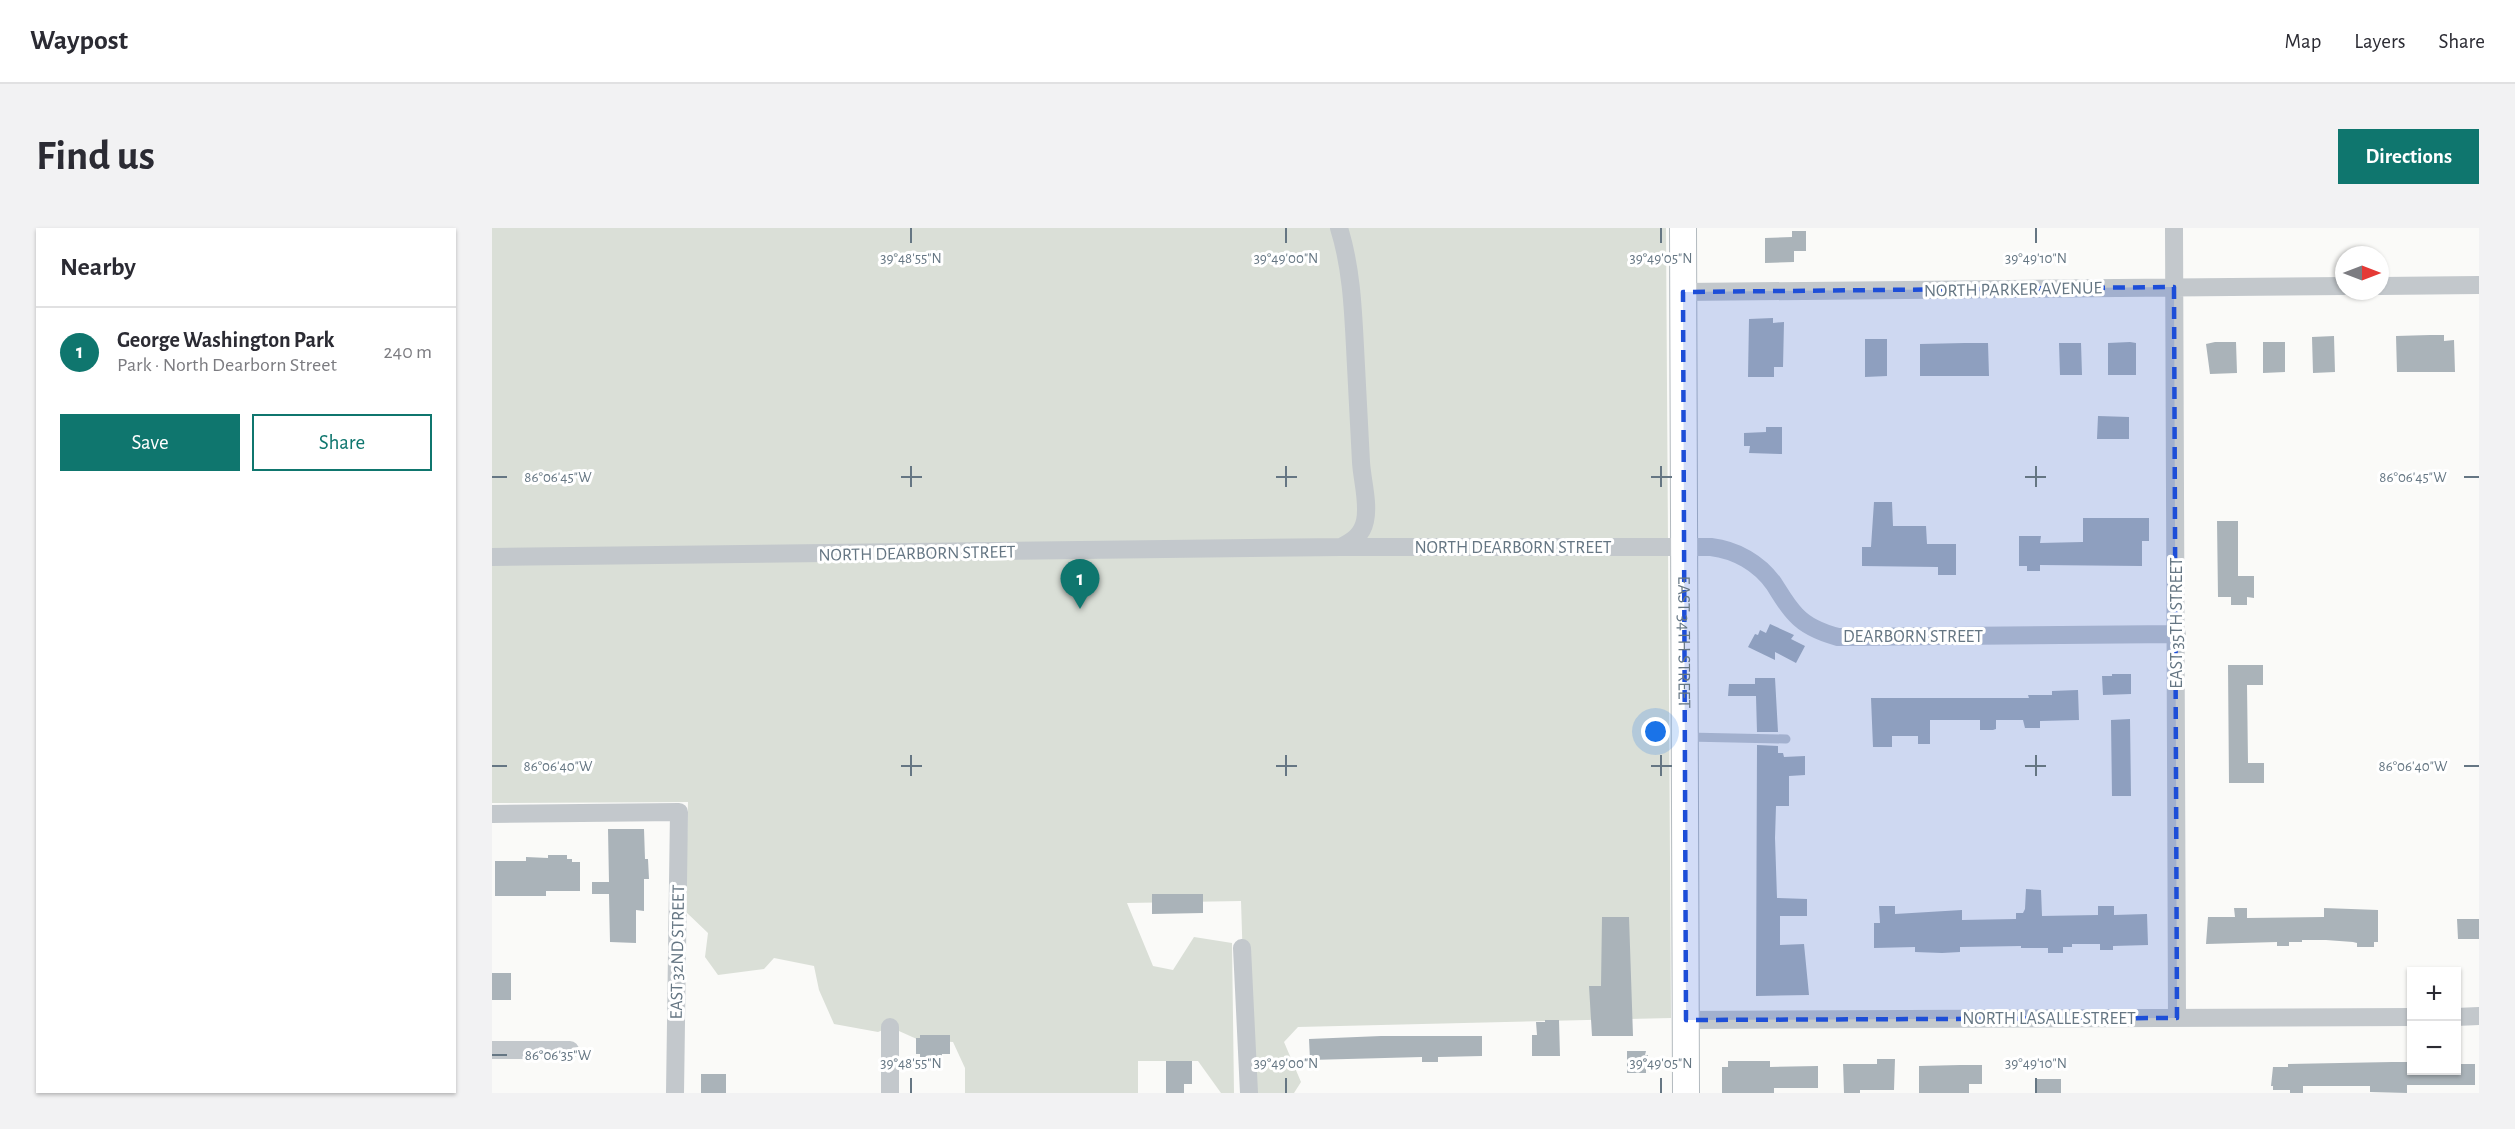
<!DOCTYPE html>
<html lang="en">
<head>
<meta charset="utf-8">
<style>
  :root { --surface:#fff; --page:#f2f2f3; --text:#2b2b33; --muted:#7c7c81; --line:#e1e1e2; --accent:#0f766e }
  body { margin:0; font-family:"Alegreya Sans",sans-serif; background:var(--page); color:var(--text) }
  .controls { position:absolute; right:18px; bottom:18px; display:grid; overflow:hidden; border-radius:0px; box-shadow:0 2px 4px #0004 }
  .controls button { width:54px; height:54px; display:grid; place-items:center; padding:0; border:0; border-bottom:2px solid var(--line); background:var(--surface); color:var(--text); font:30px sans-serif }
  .compass { position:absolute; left:1843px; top:18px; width:54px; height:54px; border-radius:50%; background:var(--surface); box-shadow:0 2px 4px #0004; rotate:90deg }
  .you { position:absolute; left:1164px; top:504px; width:21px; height:21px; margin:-15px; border:4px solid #fff; border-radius:50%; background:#1a73e8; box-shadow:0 0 0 9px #1a73e833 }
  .badge { display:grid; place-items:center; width:39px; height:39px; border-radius:50%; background:var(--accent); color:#fff; font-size:20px; font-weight:700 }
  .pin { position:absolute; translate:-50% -50px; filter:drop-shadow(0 2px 3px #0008) }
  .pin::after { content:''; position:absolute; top:32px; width:21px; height:18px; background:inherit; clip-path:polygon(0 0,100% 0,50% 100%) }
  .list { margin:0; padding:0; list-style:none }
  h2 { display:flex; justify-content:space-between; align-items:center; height:78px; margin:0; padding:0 24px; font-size:26px }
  h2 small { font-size:20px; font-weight:400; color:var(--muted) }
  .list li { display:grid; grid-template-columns:39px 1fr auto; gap:18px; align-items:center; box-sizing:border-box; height:90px; padding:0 24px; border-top:2px solid var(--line) }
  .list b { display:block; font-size:22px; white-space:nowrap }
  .list p { margin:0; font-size:20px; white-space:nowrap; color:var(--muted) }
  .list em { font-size:20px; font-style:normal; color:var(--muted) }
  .actions { display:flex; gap:12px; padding:18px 24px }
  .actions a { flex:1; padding:14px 0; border:2px solid var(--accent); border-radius:0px; text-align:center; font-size:21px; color:var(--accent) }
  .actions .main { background:var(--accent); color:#fff }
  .map { position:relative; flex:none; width:1987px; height:865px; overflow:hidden; border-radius:0px }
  header { display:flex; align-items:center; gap:36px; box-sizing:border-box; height:84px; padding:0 30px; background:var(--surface); border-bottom:2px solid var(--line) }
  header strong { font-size:28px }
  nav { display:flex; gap:33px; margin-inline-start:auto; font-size:21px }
  .intro { display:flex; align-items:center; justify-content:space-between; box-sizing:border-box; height:144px; padding:0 36px }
  h1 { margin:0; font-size:42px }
  .button { padding:15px 27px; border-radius:0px; background:var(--accent); color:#fff; font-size:21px; font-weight:700 }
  main { display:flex; gap:36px; padding:0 36px }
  aside { flex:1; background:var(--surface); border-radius:0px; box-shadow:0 2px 4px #0004 }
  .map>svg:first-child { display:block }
  .green { fill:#dadfd7 }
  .building { fill:#aab3b9 }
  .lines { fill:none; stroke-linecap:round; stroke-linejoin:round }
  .secondary-casing { stroke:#b3babf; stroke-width:28 }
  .lane { stroke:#c3c8cc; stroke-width:9 }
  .street { stroke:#c3c8cc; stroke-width:18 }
  .secondary { stroke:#fff; stroke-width:26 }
  .marked { fill:#1d4ed8; fill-opacity:0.2; stroke:#1d4ed8; stroke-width:4.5; stroke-dasharray:12 8; stroke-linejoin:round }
  .ticks { fill:none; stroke:#657683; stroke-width:2 }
  .labels { text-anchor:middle; stroke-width:6; stroke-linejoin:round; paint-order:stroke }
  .street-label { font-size:18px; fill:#657683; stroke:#fff }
  .ticks-label { font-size:15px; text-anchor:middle; fill:#657683; stroke:#fff; stroke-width:6; stroke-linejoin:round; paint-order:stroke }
</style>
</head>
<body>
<header>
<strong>Waypost</strong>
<nav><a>Map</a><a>Layers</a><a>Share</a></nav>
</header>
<div class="intro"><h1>Find us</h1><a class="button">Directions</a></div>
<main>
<aside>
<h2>Nearby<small></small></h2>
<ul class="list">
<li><span class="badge">1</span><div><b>George Washington Park</b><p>Park · North Dearborn Street</p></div><em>240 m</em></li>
</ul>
<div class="actions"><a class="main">Save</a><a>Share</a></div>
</aside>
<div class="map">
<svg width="1987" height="865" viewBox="0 0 1987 865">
  <rect width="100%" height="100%" fill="#fafaf8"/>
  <path class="green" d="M0 0H1174L1179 790 806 799 792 814 809 854 802 865H759L753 800 749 673 635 675 661 738 681 742 702 709 740 715 742 865H729L706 833H646V865H473V840L461 814 427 812 398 799 386 804 342 796 327 762 322 738 282 730 272 741 226 747 213 729 216 705 193 683 196 574 0 575Z"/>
  <path class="building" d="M1300 3H1314V23H1302V34L1273 35V10L1300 9Z
    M1281 90V95L1292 94 1291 139H1282V149H1256L1257 91Z
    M1938 107H1952V113L1962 112 1963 144H1905L1904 108Z
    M1842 108 1843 144 1821 145 1820 109Z
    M1373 111H1395V148L1373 149Z
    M1638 114 1644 115V147H1616V115Z
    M1723 114H1744L1745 145 1718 146 1714 116Z
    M1771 114H1793V144L1771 145Z
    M1473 115H1496L1497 148H1428V116Z
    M1567 115H1589L1590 147H1568Z
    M1606 188 1637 189V211H1605Z
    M1274 199H1290V226L1257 225 1258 218H1252V205L1274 204Z
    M1382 274H1400L1401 298H1434L1435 316H1464V347H1446V339L1370 338V319H1379Z
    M1591 290H1657V313H1650V338L1548 337V343H1535V338H1527V308H1549L1548 315 1591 314Z
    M1725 293H1746V348H1762V370L1755 369V377H1739V369H1726Z
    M1278 396 1302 407 1299 411 1313 418 1304 435 1283 424V432L1256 419 1263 406 1266 407 1268 402 1274 405Z
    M1736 437H1771V457H1755L1756 535H1772V555H1737Z
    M1620 446H1639V466L1611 467 1610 448H1620Z
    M1263 450H1283L1286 504H1265L1264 468H1236L1237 456H1263Z
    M1586 462 1587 492 1548 493V500H1533L1531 492H1504V501L1501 502H1488V492H1438V516H1426V508H1400V519H1381L1379 470H1537L1536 467H1560V463Z
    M1638 491 1639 568H1620L1619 492Z
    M1265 517 1286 518V525H1291L1292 529 1313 528V547L1297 548V578H1284L1283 610 1285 670 1315 671V688H1288V717L1312 716 1317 767 1264 768Z
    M116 601H152L153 631H156L157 651H152V683L144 682V715L118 714 117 666H100V654H117Z
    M56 627H75V631H80V634H88V663H54V668H3V633H34V629L56 630Z
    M1534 661 1549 662 1550 688 1606 687V678H1622V687L1655 686 1656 717 1621 718V722H1608V716H1580V719H1571V725H1556V720H1529V718L1468 719V724L1450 725 1423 724V719L1382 720V695H1388L1387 678H1403V686L1470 682V692L1524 691V685H1531L1533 681Z
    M660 666H711V685L660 686Z
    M1742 680H1755V690L1832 689V680L1886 682V714H1882V719H1865V715L1861 714 1834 712H1810V714H1797V718H1785V714L1714 716 1716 689H1743Z
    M1110 689H1137L1141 808H1100L1097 758H1109Z
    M1965 691H1987V711H1966Z
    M0 745H19V772H0Z
    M1053 792H1067L1068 828H1040V807H1045L1044 794H1053Z
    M428 807H458V826H450V829L428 830V826H424V810H428Z
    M889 808H990V828L946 829V834H930V829L818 832 817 811Z
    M1135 823H1154L1153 827H1156V840H1154V845H1135Z
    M1385 831H1403L1402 862H1368V865H1352L1351 836H1385Z
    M674 833H700V856H692V865H674Z
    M1236 833H1278V839L1326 838V860H1282V865H1230V839H1236Z
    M1900 834H1920V843H1965V836H1983V857H1915V865L1878 864V858H1811V865H1798V862H1781V858H1779L1781 839H1796V836Z
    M1468 837H1490V856H1477V865H1427V838Z
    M209 846H234V865H209Z
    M1544 851H1569V865H1544Z"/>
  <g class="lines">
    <g class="secondary-casing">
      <g id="secondary">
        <path id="s1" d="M1191 0 1194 865"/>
      </g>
    </g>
    <path class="lane" d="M1195 509 1294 511"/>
    <path class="street" d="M847 0C859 38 861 79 863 119 865 157 867 195 869 234 870 252 877 275 873 293 870 307 861 313 849 319
      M1682 0 1685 790
      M1888 58 1987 57
      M1191 64 1852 58
      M0 329 849 319H1219C1244 322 1267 335 1282 356 1289 367 1295 378 1304 387 1315 399 1331 405 1346 409L1685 406
      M0 586 187 584 183 865
      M750 720 757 865
      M1964 789 1987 788
      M1194 792 1920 789
      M0 822H78
      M398 865V799"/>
    <use href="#secondary" class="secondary"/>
  </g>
  <path class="marked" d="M1682 59 1685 790 1194 792 1191 64Z"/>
  <path class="ticks" d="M419 0V15M794 0V15M1169 0V15M1544 0V15M419 238V259M794 238V259M1169 238V259M1544 238V259M0 249H15M409 249H430M784 249H805M1159 249H1180M1533 249H1554M1972 249H1987M419 527V548M794 527V548M1169 527V548M1544 527V548M0 538H15M409 538H430M784 538H805M1159 538H1180M1533 538H1554M1972 538H1987M0 827H15M419 850V865M794 850V865M1169 850V865M1544 850V865"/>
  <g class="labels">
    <g class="street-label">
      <text transform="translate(1521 61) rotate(-1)" y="6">NORTH PARKER AVENUE</text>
      <text x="1021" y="325">NORTH DEARBORN STREET</text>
      <text transform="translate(425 325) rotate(-1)" y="6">NORTH DEARBORN STREET</text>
      <text transform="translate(1684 395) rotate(-90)" y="6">EAST 35TH STREET</text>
      <text x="1421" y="414">DEARBORN STREET</text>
      <text dy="6" stroke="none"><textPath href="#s1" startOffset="414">EAST 34TH STREET</textPath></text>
      <text transform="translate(185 724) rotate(-89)" y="6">EAST 32ND STREET</text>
      <text x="1557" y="796">NORTH LASALLE STREET</text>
    </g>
  </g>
  <g class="ticks-label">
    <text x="419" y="35">39°48'55"N</text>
    <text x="794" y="35">39°49'00"N</text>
    <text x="1169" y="35">39°49'05"N</text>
    <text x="1544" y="35">39°49'10"N</text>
    <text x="1921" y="254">86°06'45"W</text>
    <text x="66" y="254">86°06'45"W</text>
    <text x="1921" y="543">86°06'40"W</text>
    <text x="66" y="543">86°06'40"W</text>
    <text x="66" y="832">86°06'35"W</text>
    <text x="419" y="840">39°48'55"N</text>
    <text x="794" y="840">39°49'00"N</text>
    <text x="1169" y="840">39°49'05"N</text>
    <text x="1544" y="840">39°49'10"N</text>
  </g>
</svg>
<div class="controls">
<button>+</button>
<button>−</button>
</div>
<svg class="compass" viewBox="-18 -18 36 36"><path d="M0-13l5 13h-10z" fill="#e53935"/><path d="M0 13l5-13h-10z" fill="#7c7c81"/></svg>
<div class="you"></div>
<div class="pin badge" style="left:588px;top:381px">1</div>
</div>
</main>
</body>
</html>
